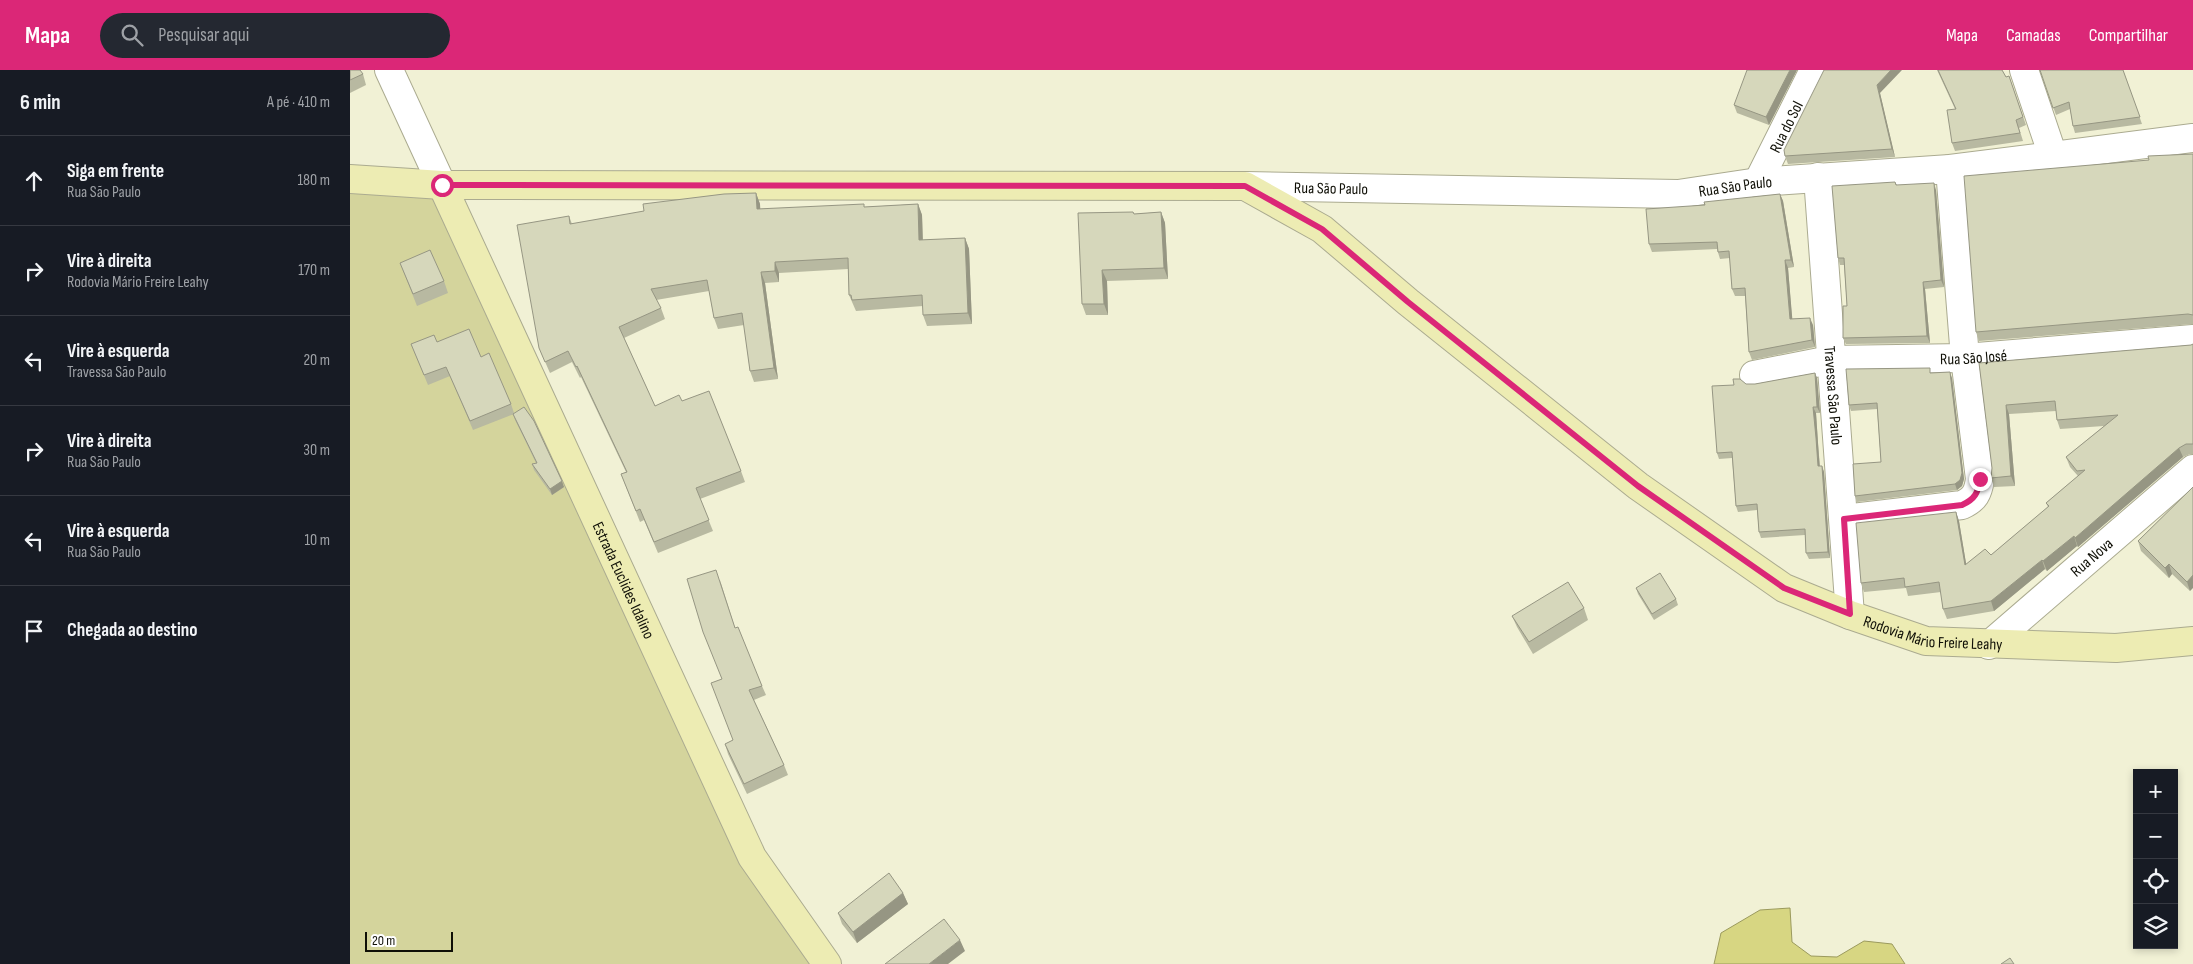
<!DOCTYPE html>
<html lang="pt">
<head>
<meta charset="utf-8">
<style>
  :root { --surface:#171b24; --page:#242831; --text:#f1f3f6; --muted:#9ea1a6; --line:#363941; --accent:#db2777 }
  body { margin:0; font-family:"Sofia Sans Condensed",sans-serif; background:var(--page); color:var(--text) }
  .controls { position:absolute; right:15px; bottom:15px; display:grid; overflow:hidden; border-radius:0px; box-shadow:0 2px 8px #0003 }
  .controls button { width:45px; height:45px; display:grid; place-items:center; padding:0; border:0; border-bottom:1px solid var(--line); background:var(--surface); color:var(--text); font:25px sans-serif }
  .scale { position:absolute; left:15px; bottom:12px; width:88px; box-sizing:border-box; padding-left:5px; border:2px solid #0f0f06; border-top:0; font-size:14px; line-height:18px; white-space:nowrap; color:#0f0f06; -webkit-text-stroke:4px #fff; paint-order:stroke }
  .stop { position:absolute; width:15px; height:15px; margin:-11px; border:4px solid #db2777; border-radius:50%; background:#fff }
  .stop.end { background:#db2777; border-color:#fff; box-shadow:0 1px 5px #0008 }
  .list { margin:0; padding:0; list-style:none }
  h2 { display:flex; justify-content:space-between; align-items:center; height:65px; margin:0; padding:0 20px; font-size:21px }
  h2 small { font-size:16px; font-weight:400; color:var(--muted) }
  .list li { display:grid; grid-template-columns:32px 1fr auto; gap:15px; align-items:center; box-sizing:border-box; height:90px; padding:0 20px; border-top:1px solid var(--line) }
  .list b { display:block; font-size:19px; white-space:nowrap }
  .list p { margin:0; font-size:16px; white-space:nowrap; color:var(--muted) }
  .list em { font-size:16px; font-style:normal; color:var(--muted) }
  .icon { flex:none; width:28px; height:28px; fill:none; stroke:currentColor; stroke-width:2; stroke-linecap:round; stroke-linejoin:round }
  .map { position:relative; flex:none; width:1843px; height:894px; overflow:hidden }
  header { display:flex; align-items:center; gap:30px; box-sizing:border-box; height:70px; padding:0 25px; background:var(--accent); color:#fff }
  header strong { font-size:24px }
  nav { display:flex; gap:28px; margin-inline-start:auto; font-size:18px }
  .search { width:350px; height:45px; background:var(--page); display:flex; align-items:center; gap:12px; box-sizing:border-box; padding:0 18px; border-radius:28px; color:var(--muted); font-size:19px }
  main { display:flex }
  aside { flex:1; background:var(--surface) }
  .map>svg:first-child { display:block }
  .green { fill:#d4d49c }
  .water { fill:#d7d682; stroke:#9b9a5d }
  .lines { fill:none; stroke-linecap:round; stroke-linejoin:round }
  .street-casing { stroke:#abab90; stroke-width:30 }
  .secondary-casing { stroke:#abab90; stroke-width:30 }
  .street { stroke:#fff; stroke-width:28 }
  .secondary { stroke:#edecb3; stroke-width:28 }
  .wall { fill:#b8b9a1 }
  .shaded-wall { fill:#969683 }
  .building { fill:#d6d7bb; stroke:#969683 }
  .route { stroke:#db2777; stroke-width:6 }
  .labels { text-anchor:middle; stroke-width:5; stroke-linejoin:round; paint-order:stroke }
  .street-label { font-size:16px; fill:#0f0f06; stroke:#fff }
</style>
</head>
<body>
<header>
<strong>Mapa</strong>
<div class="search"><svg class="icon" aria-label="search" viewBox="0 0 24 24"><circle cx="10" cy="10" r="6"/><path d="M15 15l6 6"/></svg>Pesquisar aqui</div>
<nav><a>Mapa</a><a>Camadas</a><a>Compartilhar</a></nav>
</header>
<main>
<aside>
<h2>6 min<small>A pé · 410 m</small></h2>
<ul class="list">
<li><svg class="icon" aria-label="ahead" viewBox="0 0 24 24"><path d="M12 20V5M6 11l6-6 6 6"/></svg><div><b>Siga em frente</b><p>Rua São Paulo</p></div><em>180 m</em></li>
<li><svg class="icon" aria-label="right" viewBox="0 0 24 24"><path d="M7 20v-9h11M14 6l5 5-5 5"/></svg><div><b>Vire à direita</b><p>Rodovia Mário Freire Leahy</p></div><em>170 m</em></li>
<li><svg class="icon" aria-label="left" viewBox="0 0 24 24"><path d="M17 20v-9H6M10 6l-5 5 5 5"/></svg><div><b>Vire à esquerda</b><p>Travessa São Paulo</p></div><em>20 m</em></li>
<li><svg class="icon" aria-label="right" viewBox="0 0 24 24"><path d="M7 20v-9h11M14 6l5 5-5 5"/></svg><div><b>Vire à direita</b><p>Rua São Paulo</p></div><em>30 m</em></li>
<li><svg class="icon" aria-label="left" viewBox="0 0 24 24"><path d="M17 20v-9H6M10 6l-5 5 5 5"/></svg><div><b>Vire à esquerda</b><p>Rua São Paulo</p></div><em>10 m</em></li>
<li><svg class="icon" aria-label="arrive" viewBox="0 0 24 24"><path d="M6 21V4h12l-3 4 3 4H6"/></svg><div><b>Chegada ao destino</b></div></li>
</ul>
</aside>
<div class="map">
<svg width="1843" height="894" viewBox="0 0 1843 894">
  <rect width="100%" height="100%" fill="#f1f1d5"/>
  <path class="green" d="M0 109 92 115 359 695 474 894H0Z"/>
  <path class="water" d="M1440 838 1442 872 1461 886 1487 887 1514 871 1542 874 1555 894H1364L1371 863 1410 840Z"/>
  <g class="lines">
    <g class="street-casing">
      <g id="street">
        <path d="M39 0 92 115"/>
        <path d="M1674 0 1703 86"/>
        <path id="s1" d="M1468 107 1500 545"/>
        <path id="s2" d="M1408 112 1464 0"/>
        <path id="s3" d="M895 116 1328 124 1408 112 1600 99 1843 68"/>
        <path id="s4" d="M1404 305 1480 290 1615 288 1843 269"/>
        <path d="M1494 449 1612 435C1625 429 1628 423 1630 409L1615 288 1600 99"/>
        <path id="s5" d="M1639 575 1843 399"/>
      </g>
    </g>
    <g class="secondary-casing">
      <g id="secondary">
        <path id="s6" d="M0 109 92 115 895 116 972 159 1058 232 1288 416 1434 518 1500 545 1576 571 1766 578 1843 571"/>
        <path id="s7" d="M92 115 402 787 477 894"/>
      </g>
    </g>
    <use href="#street" class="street"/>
    <use href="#secondary" class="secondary"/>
  </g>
  <path class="wall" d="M0 0 13 4 16 15 0 23Z
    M1447 0 1419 55 1387 43 1384 35Z
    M1587 0H1652L1656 7 1659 6 1676 55 1669 58 1673 71 1605 81 1602 73 1605 39Z
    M1690 0H1773L1792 54 1725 63 1723 56 1720 39 1706 45Z
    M1530 23 1545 87 1438 94 1435 86Z
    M1843 84V254L1629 271 1626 262 1799 90Z
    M1545 112 1547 115 1586 120 1594 217 1575 219 1580 273 1496 274 1493 268 1497 236 1494 195H1490L1488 188Z
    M406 123 410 134V139L515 137 568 134 572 145 573 170 615 168 619 179 622 254 577 256 573 245V236L506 241 499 225 498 199 429 203V212L415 213 428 309 404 312 400 301 394 255 368 259 364 248 359 221 306 230 311 238 315 249 274 268 305 336 332 331 391 401 395 412 350 429 363 461 308 483 294 450 290 452 271 404 276 402 231 307 230 308 222 292 200 303 189 278 219 146 222 154Z
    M1430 124 1433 131 1444 197 1438 198 1442 249 1463 255 1465 277 1402 290 1399 282 1395 226H1385L1382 219 1380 188 1370 189 1367 179 1302 182 1299 174 1355 135Z
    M783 142 784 144 811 142 815 153 818 209 757 211 758 245H736L732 234Z
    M50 193 94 211 98 223 67 236Z
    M87 272 131 287 161 334 164 343 214 417 202 425 184 400 182 394 186 393 165 350 163 344H164L123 360 100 306 78 315 61 274Z
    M1843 274V384H1840L1833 387 1728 477 1727 476 1697 501 1695 499 1644 541 1597 549 1593 539 1591 522 1558 526 1556 518 1514 522 1511 513 1606 442 1609 451 1616 494 1641 485 1698 437 1696 433 1728 406 1720 397 1716 387 1754 356 1710 359 1707 350 1706 341 1659 344 1665 416 1644 417 1641 408 1642 398 1629 293 1841 275Z
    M1465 303 1467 308 1470 343H1466L1468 374 1470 396H1472L1474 402 1480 488 1459 489 1456 483 1455 465 1411 468 1409 462 1407 440 1388 442 1386 436 1382 388 1369 389 1367 383 1384 315 1396 314H1405Z
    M1582 303 1602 308 1614 409 1612 416 1607 420 1507 432 1505 426 1531 392 1527 339 1501 341 1499 335Z
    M1843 417 1840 521 1822 504 1819 508 1791 481 1788 471Z
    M370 510 385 558 412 616 416 625 404 630 434 695 438 705 397 724 378 684 375 674 383 670Z
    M1286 518 1326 529 1328 535 1304 550 1288 524Z
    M1234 538 1238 550 1183 584 1167 557 1162 546Z
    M553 823 558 834 507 873 492 854 488 843Z"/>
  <path class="shaded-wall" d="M1440 0H1447L1419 55 1416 47Z
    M1541 0H1552L1530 23 1545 87 1542 79 1527 15Z
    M1584 113 1586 120 1594 217 1591 210Z
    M406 123 410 134 411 150 407 139Z
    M1430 124 1433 131 1444 197 1441 190Z
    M568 134 572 145 573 181 569 170Z
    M811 142 815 153 818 209 814 198Z
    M615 168 619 179 622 254 618 243Z
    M1435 190 1438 198 1443 257 1440 249Z
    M425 192 429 203V212L425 201Z
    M752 200 757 211 758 245 754 234Z
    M411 202 415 213 428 309 424 298Z
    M1573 212 1575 219 1580 273 1577 266Z
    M1460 248 1463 255 1465 277 1462 270Z
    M1600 302 1602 308 1614 409 1612 416 1607 420 1605 414Z
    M1465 303 1467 308 1470 343 1467 337Z
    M1656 335 1659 344 1665 416 1661 406Z
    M1463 337 1466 343 1470 402 1468 396Z
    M1829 378 1833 387 1728 477 1725 468Z
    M1472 396 1474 402 1480 488 1478 482Z
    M212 411 214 417 202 425 200 419Z
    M1606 442 1609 451 1618 505 1615 495Z
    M1724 466 1727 476 1697 501 1693 491Z
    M1692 490 1695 499 1644 541 1641 531Z
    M1819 494 1822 504 1819 508 1815 498Z
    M1843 505V518L1840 521 1837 512Z
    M553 823 558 834 507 873 503 862Z
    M610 870 615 881 598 894H579Z"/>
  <path class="building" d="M0 0H10L13 4 0 10Z
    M1397 0H1440L1416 47 1384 35Z
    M1474 0H1541L1527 15 1542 79 1435 86 1434 80Z
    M1588 0H1652L1656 7 1659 6 1673 47 1666 50 1670 63 1602 73 1597 40 1606 39Z
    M1690 0H1773L1790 47 1723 56 1719 32 1703 38Z
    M1843 84V245L1838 244 1626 262 1614 106 1799 90 1798 86Z
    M1545 112 1546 115 1584 113 1591 210 1573 212 1577 266 1493 268V236H1497L1494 188H1488L1482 116Z
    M406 123 407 139 514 134V137L568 134 569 170 615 168 618 243 573 245 572 225 502 230 501 225H499L498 188 425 192V201L411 202 424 298 400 301 392 243 364 248 357 210 301 219 311 238 269 257 305 336 329 325 332 331 359 321 391 401 346 418 359 450 304 472 290 439 286 441 271 404 277 402 227 296 226 297 218 281 195 292 189 278 167 155 219 146 220 154 294 141 293 134 374 124Z
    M1430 124 1441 190H1435L1440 249 1460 248 1462 270 1399 282 1395 218 1382 219 1379 181 1368 182 1367 172 1299 174 1296 139 1355 135 1354 132Z
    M783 142 784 144 811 142 814 198 752 200 754 234H732L728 143Z
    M80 180 94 211 63 224 50 193Z
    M119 259 131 287 139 283 161 334 120 351 96 297 74 305 61 274 84 265 87 272Z
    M1843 274V374H1836L1829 378 1725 468 1724 466 1693 491 1692 490 1641 531 1593 539 1589 512 1555 517 1554 508 1511 513 1506 453 1606 442 1615 495 1635 479 1641 485 1699 436 1696 433 1735 400 1727 401 1716 387 1768 345 1707 350 1705 331 1656 335 1661 406 1641 408 1642 398 1629 293 1841 275Z
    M1580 298V303L1600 302 1612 403 1610 410 1605 414 1505 426 1503 394 1531 392 1527 333 1499 335 1496 299Z
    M1465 303 1467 337H1463L1466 368 1468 396H1472L1478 482 1456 483 1455 459 1409 462 1407 434 1386 436 1382 382 1367 383 1362 316 1384 315 1383 309H1390L1396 314H1405Z
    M174 337 184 351 212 411 200 419 182 394 187 393 163 344Z
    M1843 417V505L1837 512 1819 494 1815 498 1788 471Z
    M366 500 385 558 388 557 412 616 399 620 434 695 394 714 375 674 383 670 361 613 372 609 353 562 337 509Z
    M1310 503 1326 529 1302 544 1286 518Z
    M1218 512 1234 538 1179 572 1162 546Z
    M539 803 553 823 503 862 488 843Z
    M594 849 610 870 579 894H535Z
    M1660 888 1664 894H1651Z"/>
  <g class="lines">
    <path class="route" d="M92 115 895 116 972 159 1058 232 1288 416 1434 518 1500 544 1494 449 1612 435C1625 429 1628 423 1630 409"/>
  </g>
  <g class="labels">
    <g class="street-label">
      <text dy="6" stroke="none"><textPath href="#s2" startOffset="62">Rua do Sol</textPath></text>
      <text dy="6" stroke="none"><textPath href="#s3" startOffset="86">Rua São Paulo</textPath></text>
      <text dy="6" stroke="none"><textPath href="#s3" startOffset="491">Rua São Paulo</textPath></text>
      <text dy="6" stroke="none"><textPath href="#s4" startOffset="221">Rua São José</textPath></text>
      <text dy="6" stroke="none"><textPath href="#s1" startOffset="219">Travessa São Paulo</textPath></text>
      <text dy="6" stroke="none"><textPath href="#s5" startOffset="135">Rua Nova</textPath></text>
      <text dy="6" stroke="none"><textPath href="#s7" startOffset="435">Estrada Euclides Idalino</textPath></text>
      <text dy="6" stroke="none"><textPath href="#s6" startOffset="1726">Rodovia Mário Freire Leahy</textPath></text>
    </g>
  </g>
</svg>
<div class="controls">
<button>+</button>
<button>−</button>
<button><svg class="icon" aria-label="locate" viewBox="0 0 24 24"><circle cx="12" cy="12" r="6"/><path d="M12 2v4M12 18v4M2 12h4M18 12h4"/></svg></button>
<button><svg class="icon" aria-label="layers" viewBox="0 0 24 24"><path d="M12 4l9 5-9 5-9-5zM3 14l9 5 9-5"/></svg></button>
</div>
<div class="scale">20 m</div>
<div class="stop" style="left:92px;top:115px"></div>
<div class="stop end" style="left:1630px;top:409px"></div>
</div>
</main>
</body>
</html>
